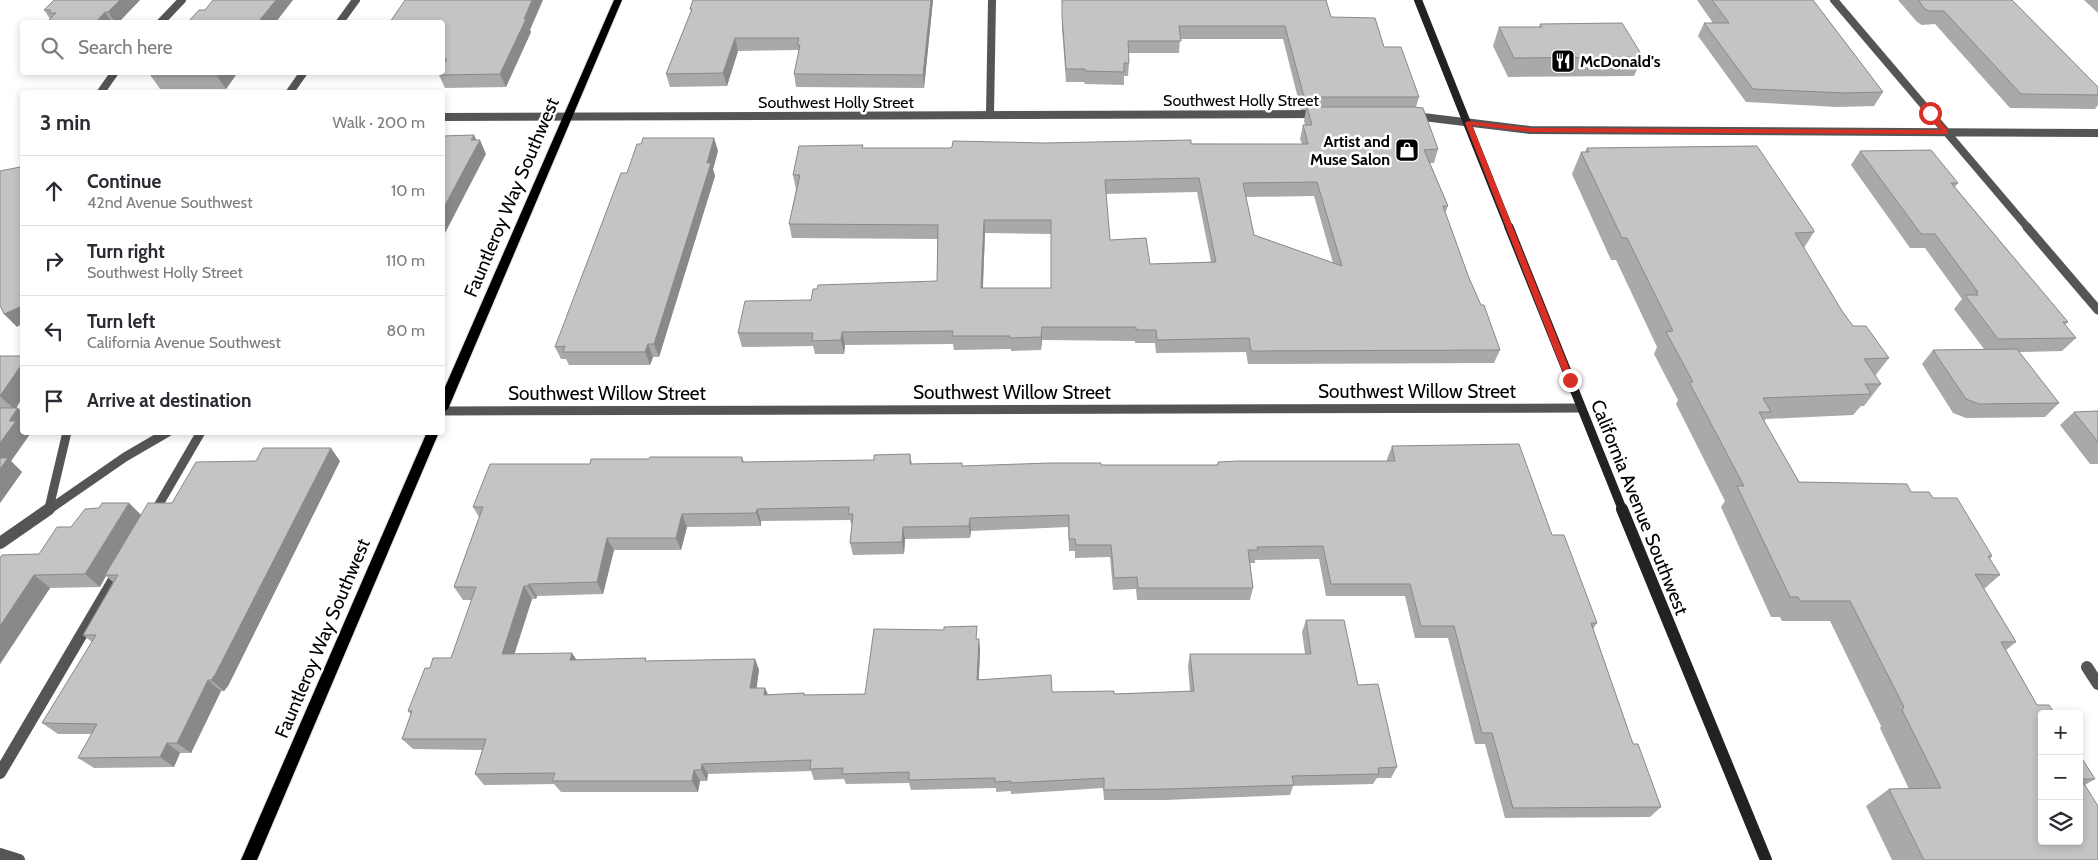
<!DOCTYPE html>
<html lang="en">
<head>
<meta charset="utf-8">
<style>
  :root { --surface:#fff; --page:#f7f7f7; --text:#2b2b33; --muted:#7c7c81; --line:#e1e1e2 }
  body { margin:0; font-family:Cabin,sans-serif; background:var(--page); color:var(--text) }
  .controls { position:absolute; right:15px; bottom:15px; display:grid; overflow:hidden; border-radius:5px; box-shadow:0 2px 8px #0003 }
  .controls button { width:45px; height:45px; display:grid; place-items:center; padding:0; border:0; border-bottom:1px solid var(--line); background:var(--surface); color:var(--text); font:25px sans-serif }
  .stop { position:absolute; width:15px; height:15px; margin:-11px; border:4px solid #d93025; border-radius:50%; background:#fff }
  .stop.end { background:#d93025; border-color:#fff; box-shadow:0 1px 5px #0008 }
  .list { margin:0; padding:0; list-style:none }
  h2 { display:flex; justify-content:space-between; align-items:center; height:65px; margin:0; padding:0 20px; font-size:21px }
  h2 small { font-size:16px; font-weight:400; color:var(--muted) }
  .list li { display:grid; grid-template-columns:32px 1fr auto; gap:15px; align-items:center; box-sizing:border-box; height:70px; padding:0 20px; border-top:1px solid var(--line) }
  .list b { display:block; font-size:19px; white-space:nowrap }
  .list p { margin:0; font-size:16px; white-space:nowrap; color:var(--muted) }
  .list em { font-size:16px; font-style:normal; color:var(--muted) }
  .icon { flex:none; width:28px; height:28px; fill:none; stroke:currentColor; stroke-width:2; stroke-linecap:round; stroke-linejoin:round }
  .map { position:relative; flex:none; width:2098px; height:860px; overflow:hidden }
  .search { position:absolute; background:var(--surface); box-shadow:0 2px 8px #0003; left:20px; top:20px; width:425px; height:55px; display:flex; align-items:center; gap:12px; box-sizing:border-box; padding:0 18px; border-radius:5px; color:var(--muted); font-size:19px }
  .panel { position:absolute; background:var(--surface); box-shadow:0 2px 8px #0003; left:20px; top:90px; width:425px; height:345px; border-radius:5px }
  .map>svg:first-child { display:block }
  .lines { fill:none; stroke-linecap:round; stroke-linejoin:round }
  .primary-casing { stroke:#dbdbdb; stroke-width:2 }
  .street-far2 { stroke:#555; stroke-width:8 }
  .street-far1 { stroke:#555; stroke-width:9 }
  .street { stroke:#555; stroke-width:12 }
  .secondary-far2 { stroke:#222; stroke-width:8 }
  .secondary-far1 { stroke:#222; stroke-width:9 }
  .secondary { stroke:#222; stroke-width:12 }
  .primary { fill:#000; fill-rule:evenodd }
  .wall { fill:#a9a9a9; fill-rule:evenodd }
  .shaded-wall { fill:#898989 }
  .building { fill:#c4c4c4; stroke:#898989; fill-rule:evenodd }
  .route { fill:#d93025 }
  .labels { text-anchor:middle; stroke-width:5; stroke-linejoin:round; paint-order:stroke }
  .far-poi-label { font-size:16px; font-weight:bold; fill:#000; stroke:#fff; text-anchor:start }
  .far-street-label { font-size:16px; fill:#000; stroke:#fff }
  .street-label { font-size:19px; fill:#000; stroke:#fff }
</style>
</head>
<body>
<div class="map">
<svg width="2098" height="860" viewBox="0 0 2098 860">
  <rect width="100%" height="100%" fill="#fff"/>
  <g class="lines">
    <g class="primary-casing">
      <path id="primary" d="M614 0H622L448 409 442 413V394Z
        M427 432H439L257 860H241Z"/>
    </g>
    <path class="street-far2" d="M1834 0 2028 228
      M161 22 182 0
      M340 22 356 0
      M101 92 115 72
      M290 92 304 72
      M990 114 992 0
      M1415 116 1530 130 2098 133
      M442 117 1318 114"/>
    <path class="street-far1" d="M2027 227 2098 310
      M442 411 1581 408
      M49 508 67 432
      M47 511 125 457 168 432
      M155 511 201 432"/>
    <path class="street" d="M153 514 156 509
      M0 543 49 509
      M2087 667 2098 684
      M0 773 119 571
      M0 854 19 860"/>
    <path class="secondary-far2" d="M1418 0 1509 228"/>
    <path class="secondary-far1" d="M1509 227 1623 511"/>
    <path class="secondary" d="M1622 509 1766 860"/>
    <use href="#primary" class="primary"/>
  </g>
  <path class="wall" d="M140 0 119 22H47L50 19 44 10Z
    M693 0H933L924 88 796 87 794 74 799 53 798 50 738 51 727 86 670 87 666 74 691 11 690 9Z
    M1062 0 1331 17 1384 47 1419 97 1416 107 1438 149 1434 163H1430L1448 206 1445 213 1469 278 1500 350 1494 363 1248 364 1246 352 1156 353 1155 343H1135V341L1042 340 1041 350 1011 351V349L954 350 953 344 845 345 844 354H815L813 346 742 347 738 333 811 300 937 281 938 239 792 238 789 224 796 189 793 175 863 148H950L1045 143 1302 144 1300 139 1303 125H1305L1304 121 1306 110H1301L1283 39H1180L1179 53H1128L1129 63 1128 76H1124V85L1085 84 1084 82H1066L1062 28ZM1197 192 1211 262 1150 264 1110 240 1106 194ZM1314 196 1333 263 1254 235 1246 197ZM985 233 1051 234V288H983Z
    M1697 0H1813L1883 92 1874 106 1837 107 1746 102 1698 36 1704 23H1713Z
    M1898 0H2012L2098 87V105L2095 109 2010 108 1935 24 1922 25 1917 22Z
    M2084 0H2098V13Z
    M442 22 530 30 531 32 506 87 445 88 439 75 442 72Z
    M1540 24 1643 57 1634 76 1508 77 1493 46 1499 27H1539Z
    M154 72H238L226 89H160L151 76Z
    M714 138 718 151 713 169 715 176 659 357H653L650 365H569L566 359H561L555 347 627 173 641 144Z
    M1587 148 1814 232 1804 248 1842 311 1853 326 1889 358 1875 376 1881 384 1864 406H1861L1853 415 1766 419 1764 421 1799 482 1911 492 1933 498 1992 556 1990 559 2000 575 1984 589 2016 642 2006 650 2037 705 2079 754 2095 779 2085 785 2098 860H1892L1866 806 1889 789H1909L1880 728 1881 726 1830 621H1782L1780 617H1771L1721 507 1725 501 1676 404 1678 400 1654 354 1657 347 1616 260H1611L1572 174 1581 152H1585Z
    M1860 151 1958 183 1955 187 2068 322 2065 325 2076 338 2062 351 2019 352 2059 403 2045 417 1966 418 1953 413 1922 364 1933 350 1984 349 1954 309 1962 299 1925 248H1910L1851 165Z
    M0 356H22V398L16 408H18L22 412V432L30 434 11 461 22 472 0 503Z
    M2098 411V464H2090L2060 425 2074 412Z
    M1392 446 1552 535 1597 623 1593 629 1633 744 1661 807 1650 817 1505 818 1485 744H1475L1448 638H1415L1405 596H1326L1319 559 1255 560V563H1250L1253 588 1250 600H1137L1136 589 1113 590 1110 557 1075 558V551H1069L1068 527 971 531 970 538 905 539 904 554 853 555 850 543 852 526 850 520 761 521V526L687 527 681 550H614L603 594 537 596 536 599H532L514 654 576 660 648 661 755 659 759 670 756 688H765L768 695 804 693 805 695 865 694 978 639 980 650 979 679 1052 692 1114 694 1190 691 1188 666 1190 654H1305L1302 632 1306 620 1358 685 1397 767 1391 778H1377L1373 784 1293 786 1290 795 1166 800H1104L1103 788 1011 794V791L996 792V788L911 790 909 783 846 784 844 779 814 780 811 771 708 774 707 781H700L698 792H561L554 784 484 785 475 774 482 750 413 749 402 739 411 715 408 711 430 668 451 658 472 600H463L454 587 479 517 473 507 590 464 649 459 742 457 744 462 874 460 910 454 912 464 962 466 1217 465 1218 462 1387 461V459Z
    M340 461 228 686 224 691H221L191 753H180L174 767 94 768 78 758 92 734H58L42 723 92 642 83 635 113 582 106 576 100 587 50 588 0 664V558L39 554 71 527 99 508 129 503 141 515 172 503Z"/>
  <path class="shaded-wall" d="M120 0H140L119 22H115L108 12Z
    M276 0H293L276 22H258Z
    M532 0H543L530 30 531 32 506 87 500 74Z
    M931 0H933L924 88 923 75Z
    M105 12 112 22H96Z
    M735 38 738 51 727 86 723 73Z
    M220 72H238L226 89 217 76Z
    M474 135 478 144 480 140 486 154 442 239V211Z
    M714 138 718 151 713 169 715 176 659 357 654 344Z
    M984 220 985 233 982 302 981 288Z
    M22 306V324L17 327 4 314Z
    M1042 327V340L1041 350V337Z
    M842 332 845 345 844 354 841 340Z
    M648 344 653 357 650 365 645 352Z
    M22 364V398L15 410 0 396Z
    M18 408 22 412V432H28L30 434 11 461 22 472 0 503V443L9 421Z
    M331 448 340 461 228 686 224 691 211 680Z
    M129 503 142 516 105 575 106 576 100 587 85 574Z
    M757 509 761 521V526L756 513Z
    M682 514 687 527 681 550 676 538Z
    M970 518 971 531 970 538 969 526Z
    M903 527 905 539 904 554 902 542Z
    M607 538 614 550 603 594 597 582Z
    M34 575 50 588 0 664V626Z
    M529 584 537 596 536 599 528 586Z
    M524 586 532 599 511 665 502 654Z
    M979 639 980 650 978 691 977 680Z
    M572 653 580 665 570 660Z
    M755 659 759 670 755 700 750 688Z
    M208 680 221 691 191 753 177 743Z
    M765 688 770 699 764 695Z
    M167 743 180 753 174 767 160 757Z
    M702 764 708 774 707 781 701 770Z
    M694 770 700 781 698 792 692 781Z"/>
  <path class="building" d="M54 0H120L108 12H105L96 22H47L56 13H49L51 10H44Z
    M213 0H276L258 22H188L199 10H205Z
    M405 0H532L524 19H526L500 74 439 75 440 72H442V67L447 59H442V22H390Z
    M693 0H931L923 75 794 74 800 45H797L799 38H735L723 73 666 74 692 9H690Z
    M1062 0H1326L1331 17 1375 18 1384 47H1401L1419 97H1304L1285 26H1179L1181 41H1128L1129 63H1124V72L1085 71V69H1066L1062 16Z
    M1712 0H1813L1883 92 1845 93 1753 89 1704 23H1729Z
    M1918 0H2012L2098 87V95L2021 94 1944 11H1930L1925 9Z
    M1622 23 1643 57 1514 58 1499 27H1542L1540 24Z
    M154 72H220L217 76H151Z
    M1307 107H1414L1423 108 1438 149 1424 150 1448 206H1443L1469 278 1481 305H1484L1500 350 1251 351 1249 338 1157 340 1156 330H1136V327H1042L1041 337 1010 338V336H952L953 331 842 332 841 340 812 341 813 333H738L745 301 811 300 813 289H817L818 285 937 281 938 225 789 224 800 175H793L799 146 863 145 862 148H950L952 147 953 141 1045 143 1191 140V144H1308L1303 125H1312ZM1199 178 1216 262 1150 264 1146 238 1110 240 1105 180ZM1317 182 1342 266 1254 235 1243 183ZM984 220H1051V288H981Z
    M474 135 471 140H480L442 211V136Z
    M643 138H714L707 163H711L654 344H648L645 352H563L565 346 555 347 621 173H627L637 144H641Z
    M1757 146 1813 229 1814 232 1795 233 1842 311 1853 326H1866L1889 358 1864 359 1881 384H1865L1871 394 1763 398 1771 412H1759L1799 482 1907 484 1911 492H1929L1933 498H1957L1992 556H1988L2000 575 1975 574 2016 642H2001L2037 705H2049L2055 714H2042V841H2079V754L2095 779H2081L2098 806V860H1924L1889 789 1941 788 1902 710 1904 707 1850 601H1800L1798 597H1790L1737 486H1744L1689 382H1693L1666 332 1673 331 1627 238H1622L1581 152H1589L1587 148Z
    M1931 150 1958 183H1951L2068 322H2063L2076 338 1998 339 1965 295H1978L1976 292H1978L1935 234H1921L1860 151Z
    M22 164V306L4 314 0 305V171L20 167Z
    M2017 349 2059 403 1979 404 1966 399 1933 350Z
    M0 356H22V364L0 396Z
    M0 408H18L9 421H16L0 443Z
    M2098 411V442L2074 412Z
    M1519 444 1552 535H1564L1597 623H1591L1633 744H1638L1661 807 1513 808 1492 733H1482L1454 626H1421L1410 584H1331L1323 546 1257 547 1258 550H1248L1253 588H1138L1137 577 1114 578 1111 545H1076L1075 539H1069V515L970 518 969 526 903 527 902 542 850 543 853 514H848L849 507 757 509 756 513 682 514 676 538H607L597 582 529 584 528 586H524L502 654 572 653 570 660 646 658 645 661 755 659 750 688H765L764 695 804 693V695L865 694 874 629 944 630V627L977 626 976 639H979L977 680 1051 675 1052 692 1114 691V694L1194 691 1190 654H1311L1306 620H1344L1358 685 1378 684 1397 767 1378 768 1379 774 1292 776 1294 785 1168 789 1104 790V778L1011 783V781L995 782V778L909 780V772L842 774 843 768 810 769 811 760 702 764 701 770H694L692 781H552L555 773 475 774 486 739H402L412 711H408L425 668H430L433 658H451L476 587H454L483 507H473L490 464H590L591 459H649L650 457H742V462L874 460V455L910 454V464L962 463V466L1050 463H1101V465H1218V462L1239 461H1395L1392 446Z
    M263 448H331L215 675 211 680H208L177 743H167L160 757 78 758 97 724 42 723 96 635H83L118 575H105L148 503H172L196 462 256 461Z
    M0 458H8L0 469Z
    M102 503H129L85 574 34 575 0 626V558L2 555 39 554 57 527H71L85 509 99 508Z"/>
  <path class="route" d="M1927 111H1932L1948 131V134L1530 132 1472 125 1574 380 1570 383 1566 380 1465 123 1468 121 1530 128 1941 130 1927 114Z"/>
  <defs>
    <g id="restaurant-square" transform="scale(1.25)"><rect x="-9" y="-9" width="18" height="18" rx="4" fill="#000" stroke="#fff"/><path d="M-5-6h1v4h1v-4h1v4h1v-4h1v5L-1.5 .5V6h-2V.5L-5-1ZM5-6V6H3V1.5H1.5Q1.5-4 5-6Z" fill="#fff"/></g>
    <g id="shop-square" transform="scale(1.25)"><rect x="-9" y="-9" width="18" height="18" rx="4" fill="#000" stroke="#fff"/><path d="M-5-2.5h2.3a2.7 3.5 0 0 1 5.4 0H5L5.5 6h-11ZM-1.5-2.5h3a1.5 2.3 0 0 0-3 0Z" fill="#fff"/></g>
  </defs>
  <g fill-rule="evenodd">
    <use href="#restaurant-square" x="1563" y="61"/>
    <use href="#shop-square" x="1407" y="150"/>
  </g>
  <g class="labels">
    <g class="far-poi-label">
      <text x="1580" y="67">McDonald's</text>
      <text x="1390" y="147" text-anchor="end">Artist and<tspan x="1390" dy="18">Muse Salon</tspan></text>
    </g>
    <g class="far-street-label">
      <text x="1241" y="106">Southwest Holly Street</text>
      <text x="836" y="108">Southwest Holly Street</text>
    </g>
    <g class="street-label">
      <text transform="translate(511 197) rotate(-67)" y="7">Fauntleroy Way Southwest</text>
      <text x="1417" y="398">Southwest Willow Street</text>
      <text x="1012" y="399">Southwest Willow Street</text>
      <text x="607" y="400">Southwest Willow Street</text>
      <text transform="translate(1640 507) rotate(68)" y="7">California Avenue Southwest</text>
      <text transform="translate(322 638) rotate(-67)" y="7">Fauntleroy Way Southwest</text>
    </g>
  </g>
</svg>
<div class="controls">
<button>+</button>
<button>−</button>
<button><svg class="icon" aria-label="layers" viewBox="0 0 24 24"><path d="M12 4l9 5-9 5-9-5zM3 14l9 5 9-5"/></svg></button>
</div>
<div class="stop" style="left:1930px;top:113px"></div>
<div class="stop end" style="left:1570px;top:380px"></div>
<div class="search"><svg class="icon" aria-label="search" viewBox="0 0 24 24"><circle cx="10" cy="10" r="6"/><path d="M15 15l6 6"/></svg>Search here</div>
<section class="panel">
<h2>3 min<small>Walk · 200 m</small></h2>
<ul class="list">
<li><svg class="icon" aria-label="ahead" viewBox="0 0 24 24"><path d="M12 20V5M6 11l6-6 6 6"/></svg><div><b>Continue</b><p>42nd Avenue Southwest</p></div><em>10 m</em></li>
<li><svg class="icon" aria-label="right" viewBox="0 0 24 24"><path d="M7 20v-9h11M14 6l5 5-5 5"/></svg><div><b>Turn right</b><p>Southwest Holly Street</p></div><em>110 m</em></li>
<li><svg class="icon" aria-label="left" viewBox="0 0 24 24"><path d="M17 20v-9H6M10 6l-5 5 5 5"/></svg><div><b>Turn left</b><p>California Avenue Southwest</p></div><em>80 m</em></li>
<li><svg class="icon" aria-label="arrive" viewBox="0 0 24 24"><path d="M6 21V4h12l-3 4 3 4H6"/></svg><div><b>Arrive at destination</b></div></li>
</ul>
</section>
</div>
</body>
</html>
